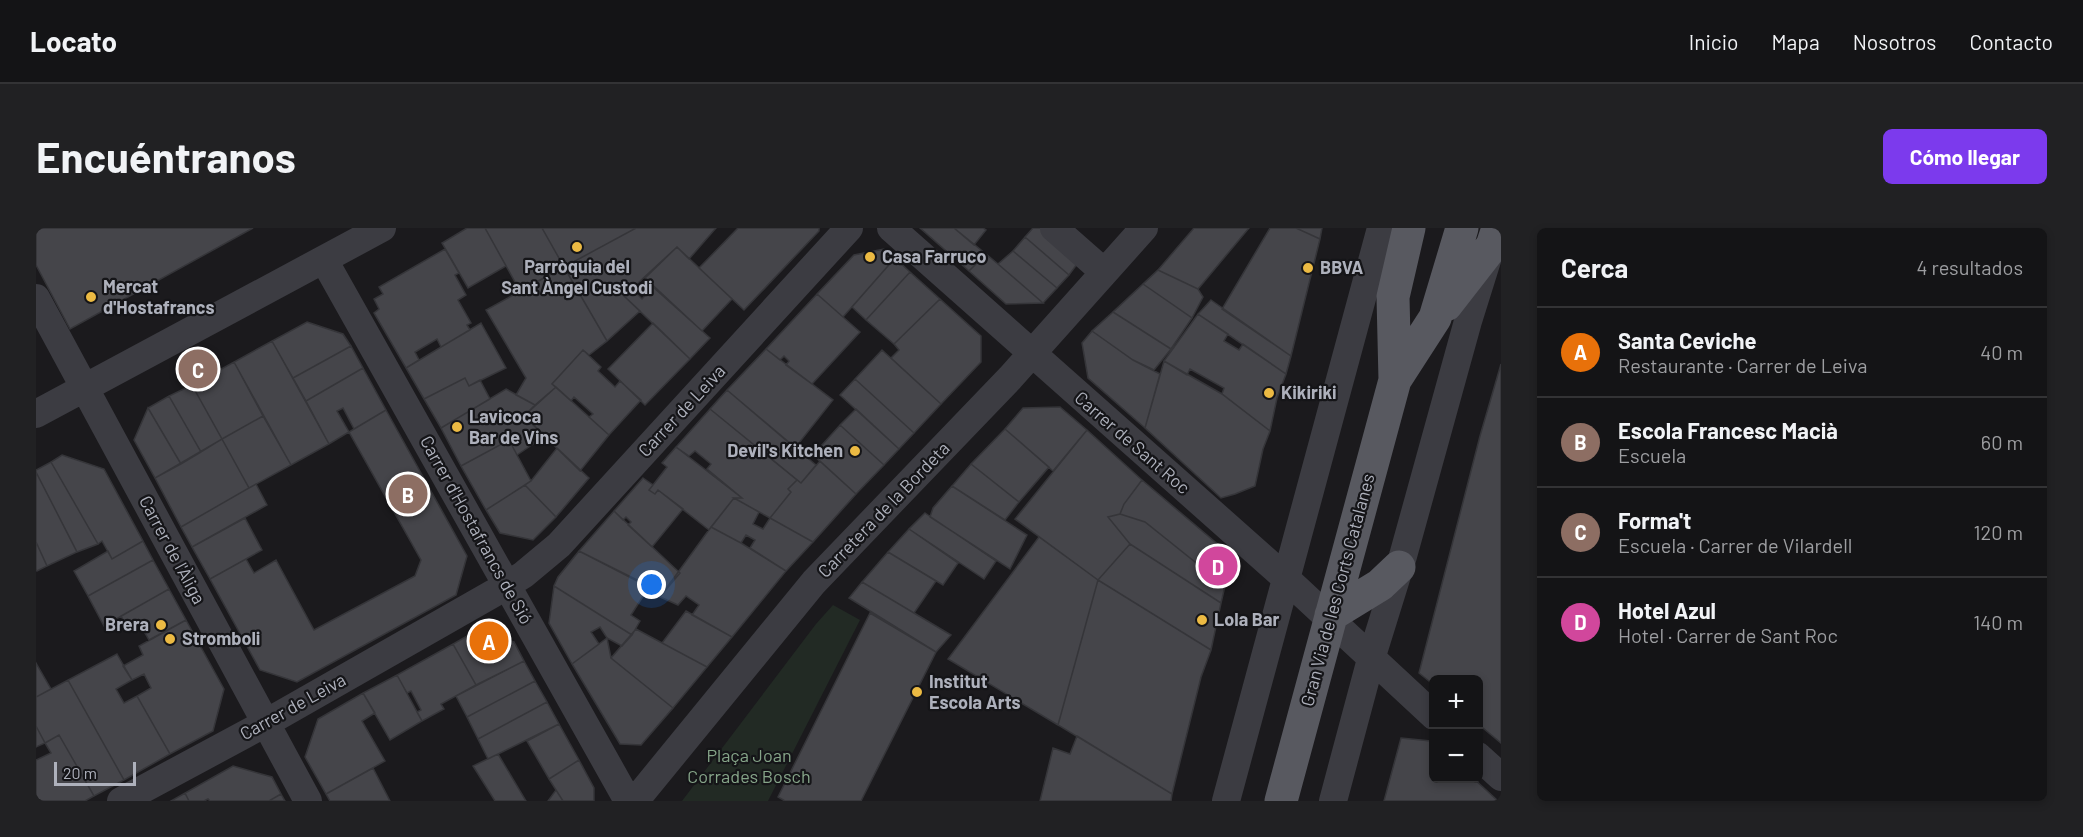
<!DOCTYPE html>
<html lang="es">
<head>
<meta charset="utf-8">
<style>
  :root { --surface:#141416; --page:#212123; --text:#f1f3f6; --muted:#9d9ea1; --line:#333335; --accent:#7c3aed }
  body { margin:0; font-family:Barlow,sans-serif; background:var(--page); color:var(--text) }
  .controls { position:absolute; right:18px; bottom:18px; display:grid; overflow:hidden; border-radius:9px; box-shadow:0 3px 9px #0003 }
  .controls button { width:54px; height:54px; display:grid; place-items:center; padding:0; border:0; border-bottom:2px solid var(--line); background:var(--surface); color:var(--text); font:30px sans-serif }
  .scale { position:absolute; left:18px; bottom:15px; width:82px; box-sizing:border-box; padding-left:6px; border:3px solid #aeb1bc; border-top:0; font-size:16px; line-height:21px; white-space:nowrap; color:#aeb1bc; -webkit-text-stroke:4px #151518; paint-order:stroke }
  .you { position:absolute; left:616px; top:357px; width:21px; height:21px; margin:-15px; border:4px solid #fff; border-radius:50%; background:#1a73e8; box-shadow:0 0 0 9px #1a73e833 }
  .badge { display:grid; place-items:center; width:39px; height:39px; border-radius:50%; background:var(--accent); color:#fff; font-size:20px; font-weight:700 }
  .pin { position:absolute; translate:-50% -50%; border:3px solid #fff; box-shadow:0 2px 6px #0006 }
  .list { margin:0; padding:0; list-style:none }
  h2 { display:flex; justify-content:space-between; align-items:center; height:78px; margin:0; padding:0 24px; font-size:26px }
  h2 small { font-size:20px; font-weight:400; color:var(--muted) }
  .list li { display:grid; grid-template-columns:39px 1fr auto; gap:18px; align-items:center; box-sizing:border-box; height:90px; padding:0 24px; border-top:2px solid var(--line) }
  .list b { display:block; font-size:22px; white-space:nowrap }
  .list p { margin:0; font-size:20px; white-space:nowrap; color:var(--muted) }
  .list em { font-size:20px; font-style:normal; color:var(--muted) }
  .map { position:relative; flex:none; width:1465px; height:573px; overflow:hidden; border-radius:9px }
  header { display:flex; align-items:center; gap:36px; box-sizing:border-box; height:84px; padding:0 30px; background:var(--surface); border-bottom:2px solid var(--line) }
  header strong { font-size:28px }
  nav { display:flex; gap:33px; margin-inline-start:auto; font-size:21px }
  .intro { display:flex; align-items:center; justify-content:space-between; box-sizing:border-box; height:144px; padding:0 36px }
  h1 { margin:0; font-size:42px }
  .button { padding:15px 27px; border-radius:9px; background:var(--accent); color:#fff; font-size:21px; font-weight:700 }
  main { display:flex; gap:36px; padding:0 36px }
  aside { flex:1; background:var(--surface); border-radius:9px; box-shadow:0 3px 9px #0003 }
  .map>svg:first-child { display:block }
  .green { fill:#222a24 }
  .building { fill:#45454a; stroke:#353539; stroke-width:1.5 }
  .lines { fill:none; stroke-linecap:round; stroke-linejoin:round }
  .street { stroke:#3c3c42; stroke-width:28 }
  .primary { stroke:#585960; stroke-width:33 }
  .poi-dot { fill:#ecba43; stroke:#151518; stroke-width:2 }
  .labels { text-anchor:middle; stroke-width:4.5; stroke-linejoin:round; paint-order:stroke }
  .poi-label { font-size:18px; font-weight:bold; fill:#aeb1bc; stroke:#151518; text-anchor:start }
  .street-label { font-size:18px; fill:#aeb1bc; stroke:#151518 }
  .park-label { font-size:18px; fill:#86a589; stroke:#151518 }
</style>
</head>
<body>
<header>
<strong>Locato</strong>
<nav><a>Inicio</a><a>Mapa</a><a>Nosotros</a><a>Contacto</a></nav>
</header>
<div class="intro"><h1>Encuéntranos</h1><a class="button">Cómo llegar</a></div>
<main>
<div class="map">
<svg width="1465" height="573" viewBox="0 0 1465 573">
  <rect width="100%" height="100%" fill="#1b1a1d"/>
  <path class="green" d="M797 377 824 392 732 573H646L780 396Z"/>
  <path class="building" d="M0 0H217L34 101 0 37Z
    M431 0H449L470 38 432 60 406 15Z
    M449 0H506L528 39 484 63Z
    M506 0H600L528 39Z
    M600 0H680L653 31 641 19 588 68 604 83 571 113 528 39Z
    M702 0H783V3L708 82 663 40Z
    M884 0H918L950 26 933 43Z
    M918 0H947L950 2 938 17Z
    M997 0H1007L1044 32 1033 47 989 9Z
    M1158 0H1213L1162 61 1122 42Z
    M1234 0H1260L1284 11 1255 128 1186 81Z
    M1260 0H1286L1284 11Z
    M989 9 1033 47 1021 60 977 23Z
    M641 19 696 71 666 103 609 50Z
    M409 21 423 45 419 47 430 67 422 72 435 95 431 97 434 102 405 119 401 111 379 124 383 132 370 140 338 85 343 81 338 71 347 66 343 59Z
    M848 21 859 30 807 89 781 66 818 27Z
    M977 23 1021 60 1007 75 962 36Z
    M950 26 962 36 1007 75 970 76 933 43Z
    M859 30 874 44 830 92 816 79Z
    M528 39 571 113 553 127 547 122 516 156 520 159 499 177 480 167 490 150 450 82Z
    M1122 42 1162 61 1167 69 1156 90 1107 56Z
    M874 44 904 71 858 116 830 92Z
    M1107 56 1156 90 1135 121 1077 84Z
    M617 59 674 110 654 131 588 68 596 61 606 71Z
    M781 66 824 104 776 156 750 137 753 133 748 128 744 132 730 121Z
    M904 71 945 108V134L905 176 855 130 863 122 858 116Z
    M1175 72 1255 128 1250 146 1162 86Z
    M1077 84 1135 121 1118 142 1097 132 1056 103Z
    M1162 86 1192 106 1188 113 1203 122 1207 116 1250 146 1241 170 1234 203 1186 166 1188 160 1154 141 1151 147 1128 133Z
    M271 94 307 106 315 118 257 150 236 113Z
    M445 95 470 140 433 158 429 150 388 171 370 140Z
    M617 95 654 131 609 177 572 141Z
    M1056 103 1097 132 1124 146 1109 200 1052 150 1046 115Z
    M236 113 293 216 255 237 198 134Z
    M315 118 327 140 270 173 257 150Z
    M730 121 797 172 759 220 691 162Z
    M547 122 565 139 562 143 579 159 584 153 605 172 573 207 553 189 557 186 538 169 535 173 516 156Z
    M846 122 905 176 878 205 819 151Z
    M1128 133 1186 166 1234 203 1227 221 1219 258 1199 266 1185 270 1109 200Z
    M198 134 227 188 186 211 156 157Z
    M1465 136V515L1442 496V452H1398V457L1383 445 1444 208Z
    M327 140 350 182 318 201 307 180 301 183 313 204 293 216 270 173Z
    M429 150 433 158 444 152 454 171 405 200 388 171Z
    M819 151 878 205 863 221 804 167Z
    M156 157 186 211 165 224 133 168Z
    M520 159 573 207 544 243 488 188Z
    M470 161 499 177 488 188 509 208 481 227 473 212 425 238 405 200Z
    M691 162 780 237 765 255 674 181Z
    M133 168 165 224 145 236 112 180Z
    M1024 179 1051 202 1017 243 969 201 987 180Z
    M112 180 145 236 119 250 98 212Z
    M674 181 761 252 752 261 755 264 734 290 698 270H706L671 241 675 236 659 223 653 228 640 219Z
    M820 181 863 221 848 237 804 197Z
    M350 182 431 328 420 367 261 454 224 442 174 351 210 331 218 345 240 332 278 402 379 348 385 332 313 204Z
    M227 188 255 237 213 260 186 211Z
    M804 197 848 237 820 266 777 227Z
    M969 201 1013 239 983 274 935 236Z
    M1051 202 1106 252 1088 276 1084 286 1072 289 1094 316 1062 352 979 291Z
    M186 211 213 260 145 299 119 250Z
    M473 212 495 253 450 282 425 238Z
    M640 219 706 270H698L673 302 622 262 619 266 613 262 631 239 626 235Z
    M521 220 553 250 520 289 489 257 495 253Z
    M26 227 68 241 107 313 76 331 66 313 62 316 15 234Z
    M784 233 820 266 777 314 734 290 755 264 752 261 761 252 765 255Z
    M15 234 62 316 41 324 0 244V242Z
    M935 236 983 274 969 292 916 258Z
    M0 244 41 324 11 338 0 314Z
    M607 250 617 257 613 262 619 266 622 262 647 281 616 319 592 297 595 294 590 289 587 292 578 283Z
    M1106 252 1198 330 1201 338 1200 346 1189 358 1109 294 1084 286 1088 276Z
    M220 256 231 277 156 319 145 299Z
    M489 257 520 289 497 312 464 305 450 282Z
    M916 258 991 307 974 341 894 289 897 280Z
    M698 270 723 284 717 296 727 301 734 290 777 314 750 343 714 320 719 312 710 307 705 315 675 299Z
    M578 283 644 345 627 365 543 323Z
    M889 285 960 333 948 351 873 301Z
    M1084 286 1109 294 1189 358 1185 375 1094 316 1072 289Z
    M209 290 226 322 174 351 156 319Z
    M675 299 705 315 750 343 696 409 656 387 663 377 650 368 642 377 624 369Z
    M873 301 922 335 907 357 852 324Z
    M1003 309 1062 352 1022 497 912 431Z
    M107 313 117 332 52 368 38 343 72 323 76 331Z
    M0 314 11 338 1 343 0 341Z
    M1094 316 1185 375 1175 422 1062 352Z
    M543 323 613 359 595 387 604 393 596 407 518 358 522 349Z
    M852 324 900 353 878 385 826 354Z
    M117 332 133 361 68 398 52 368Z
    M1062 352 1175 422 1165 449 1136 566 1022 497Z
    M826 354 878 385 915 407 900 424 813 370Z
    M518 358 596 407 586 418 571 410 564 399 555 404 563 416 536 436 513 395Z
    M133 361 150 392 113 412 105 398 94 404 85 388Z
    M650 383 696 409 671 439 626 415Z
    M834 385 900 424 825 573H749L742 569Z
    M150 392 188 461 177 503 134 526 101 468 115 460 108 446 96 452 87 438 107 427 103 418Z
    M600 401 671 439 637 480 575 430Z
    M438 404 478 414 488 433 440 457 417 416Z
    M571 410 575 430 637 480 605 517 584 516 536 436Z
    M417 416 440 457 405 476 408 481 386 493 381 484 385 482 375 463 371 465 361 447Z
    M81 426 96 452 80 461 88 475 101 468 134 526 88 552 32 452Z
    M488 433 499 453 431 489 420 468Z
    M0 435 15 461 0 469Z
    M361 447 386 493 354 512 327 465Z
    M32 452 88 552 58 568 23 507 9 515 0 498V469Z
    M499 453 511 474 442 511 431 489Z
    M327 465 339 485 326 493 349 533 290 566 269 529 282 491Z
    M511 474 523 496 452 531 442 511Z
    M523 496 543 532 513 551 491 513Z
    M0 498 9 515 0 519Z
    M23 507 58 568 49 573H0V532L15 525 9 515Z
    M1041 508 1136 566 1135 573H1004L1017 520 1034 526Z
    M1365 510 1395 513 1398 515V550H1437L1462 573H1348Z
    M462 526 490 573H459L437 538Z
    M543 532 558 560V573H527L513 551Z
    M197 538 236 549 245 566 233 573H174L172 571 168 573H153L149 565Z
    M337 540 354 573H294L290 566Z
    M520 562 527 573H512Z
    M149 565 153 573H135Z
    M245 566 249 573H233Z"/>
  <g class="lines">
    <path class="street" d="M855 0 1244 345 1398 488
      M1018 0 1068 44
      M288 32 592 573
      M0 70 272 573
      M0 186 346 0
      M471 357 487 347 523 317 813 0
      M1442 528 1465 549
      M85 573 230 495 458 365
      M599 573 778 354 974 150 1108 0
      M1190 573 1345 0
      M1297 573 1335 431 1367 328 1432 93 1453 26"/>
    <path class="primary" d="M1410 77 1456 18 1462 0
      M1359 152 1357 69 1373 0
      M1295 387 1344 357 1363 339
      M1245 573 1359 152 1399 90 1426 0"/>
  </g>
  <g class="poi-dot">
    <circle cx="541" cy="19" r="6"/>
    <circle cx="834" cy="29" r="6"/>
    <circle cx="1272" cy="40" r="6"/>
    <circle cx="55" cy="69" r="6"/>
    <circle cx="1233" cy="165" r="6"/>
    <circle cx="421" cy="199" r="6"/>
    <circle cx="819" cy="223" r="6"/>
    <circle cx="1166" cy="392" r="6"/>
    <circle cx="125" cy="397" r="6"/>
    <circle cx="134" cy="411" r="6"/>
    <circle cx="881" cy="464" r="6"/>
  </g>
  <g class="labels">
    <g class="poi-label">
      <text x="846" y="35">Casa Farruco</text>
      <text x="541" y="45" text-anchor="middle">Parròquia del<tspan x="541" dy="21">Sant Àngel Custodi</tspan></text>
      <text x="1284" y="46">BBVA</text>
      <text x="67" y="65">Mercat<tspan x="67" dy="21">d'Hostafrancs</tspan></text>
      <text x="1245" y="171">Kikiriki</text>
      <text x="433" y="195">Lavicoca<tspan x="433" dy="21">Bar de Vins</tspan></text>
      <text x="807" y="229" text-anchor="end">Devil's Kitchen</text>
      <text x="1178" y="398">Lola Bar</text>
      <text x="113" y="403" text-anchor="end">Brera</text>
      <text x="146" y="417">Stromboli</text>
      <text x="893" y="460">Institut<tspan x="893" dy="21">Escola Arts</tspan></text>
    </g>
    <g class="street-label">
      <text transform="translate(646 183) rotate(-47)" y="6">Carrer de Leiva</text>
      <text transform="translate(1096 215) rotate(41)" y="6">Carrer de Sant Roc</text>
      <text transform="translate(848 282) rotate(-46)" y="6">Carretera de la Bordeta</text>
      <text transform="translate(440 302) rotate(61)" y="6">Carrer d'Hostafrancs de Sió</text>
      <text transform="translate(136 322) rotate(62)" y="6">Carrer de l'Àliga</text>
      <text transform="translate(1302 362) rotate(-75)" y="6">Gran Via de les Corts Catalanes</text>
      <text transform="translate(257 479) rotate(-29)" y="6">Carrer de Leiva</text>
    </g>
    <g class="park-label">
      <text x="713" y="534">Plaça Joan<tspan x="713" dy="21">Corrades Bosch</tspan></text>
    </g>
  </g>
</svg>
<div class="controls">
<button>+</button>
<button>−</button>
</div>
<div class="scale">20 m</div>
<div class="you"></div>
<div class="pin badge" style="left:453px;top:413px;background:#e8710a">A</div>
<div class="pin badge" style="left:372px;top:266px;background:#8d6e63">B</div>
<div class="pin badge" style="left:162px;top:141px;background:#8d6e63">C</div>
<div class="pin badge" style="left:1182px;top:338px;background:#d1479c">D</div>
</div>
<aside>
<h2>Cerca<small>4 resultados</small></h2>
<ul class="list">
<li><span class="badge" style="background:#e8710a">A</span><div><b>Santa Ceviche</b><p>Restaurante · Carrer de Leiva</p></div><em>40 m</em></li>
<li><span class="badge" style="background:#8d6e63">B</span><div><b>Escola Francesc Macià</b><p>Escuela</p></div><em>60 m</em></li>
<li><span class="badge" style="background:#8d6e63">C</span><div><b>Forma't</b><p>Escuela · Carrer de Vilardell</p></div><em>120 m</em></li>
<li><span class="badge" style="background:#d1479c">D</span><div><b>Hotel Azul</b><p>Hotel · Carrer de Sant Roc</p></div><em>140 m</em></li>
</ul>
</aside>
</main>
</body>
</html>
